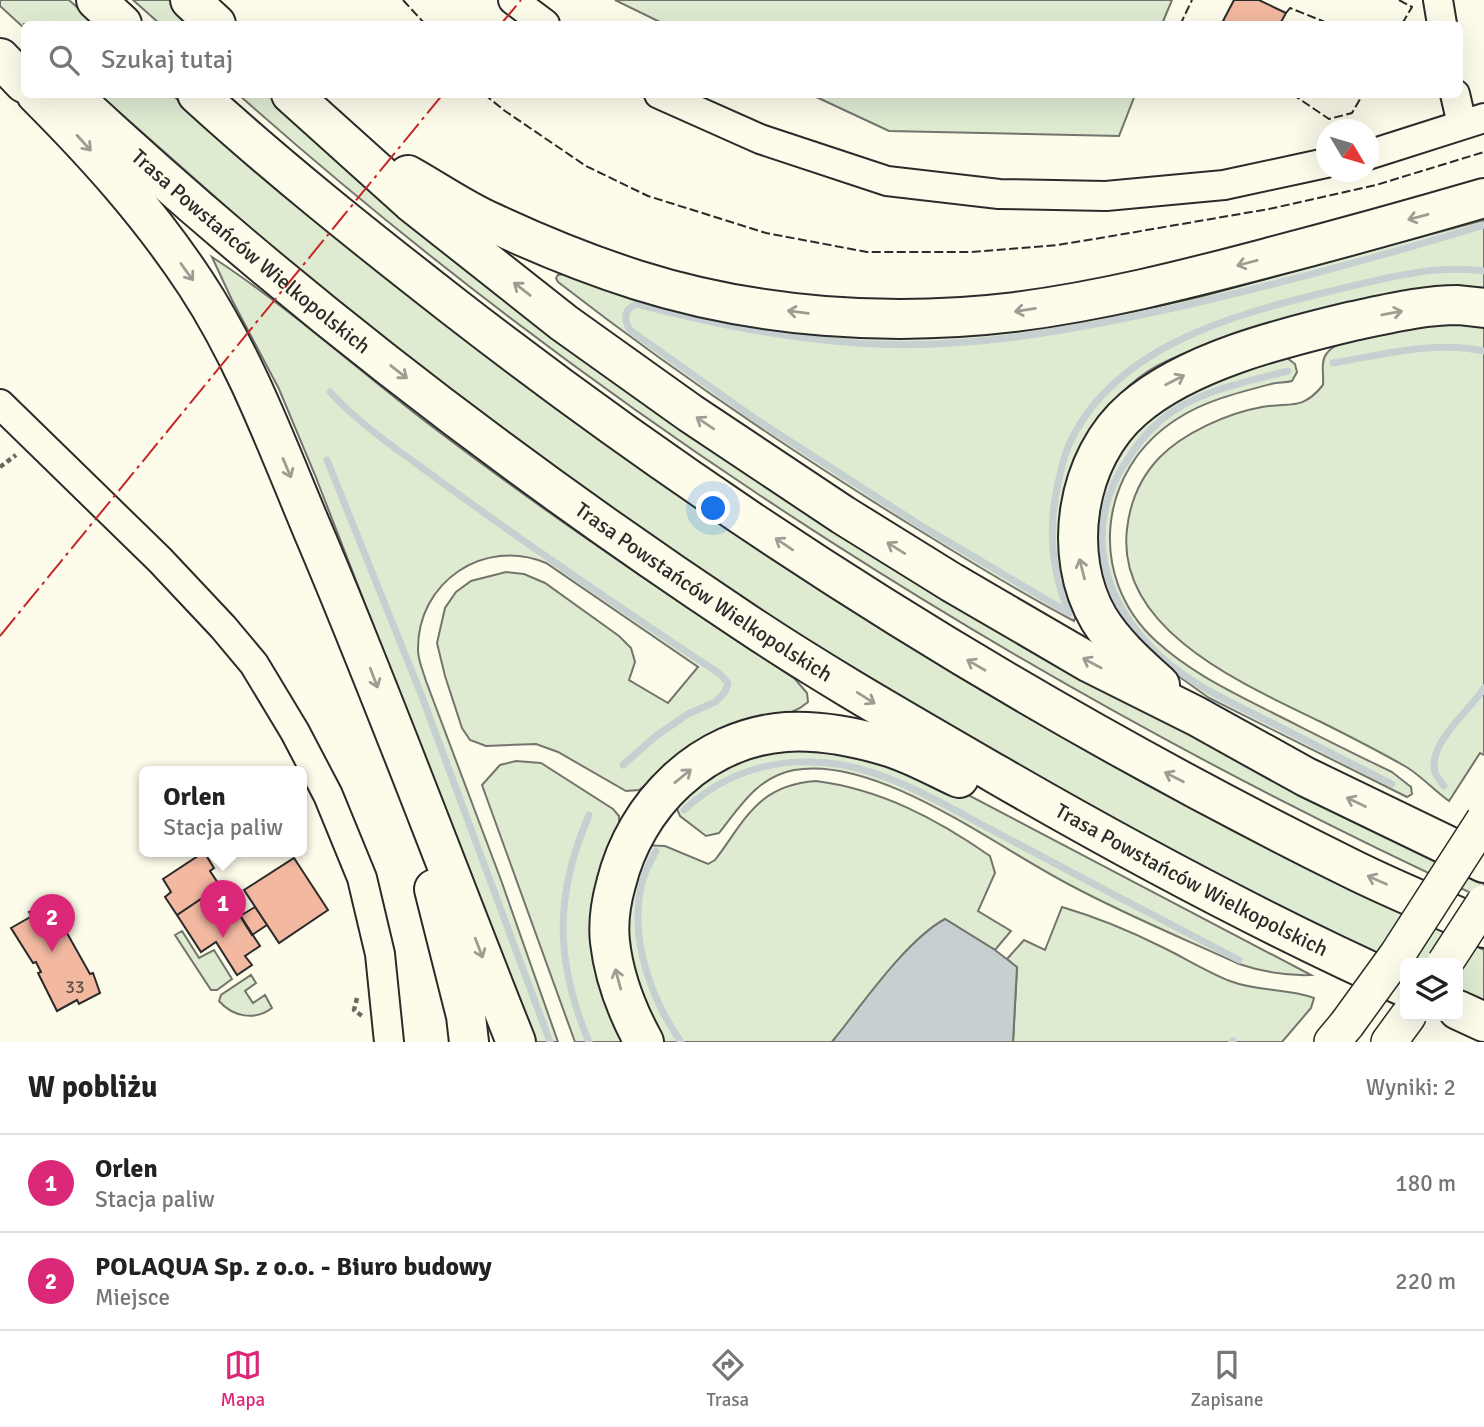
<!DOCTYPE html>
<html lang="pl">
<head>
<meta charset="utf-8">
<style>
  :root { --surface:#fff; --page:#f6f6f6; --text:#222; --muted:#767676; --line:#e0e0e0; --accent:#db2777 }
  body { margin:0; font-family:Signika,sans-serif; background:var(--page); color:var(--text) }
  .controls { position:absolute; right:21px; bottom:21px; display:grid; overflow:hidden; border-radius:10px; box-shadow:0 7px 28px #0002 }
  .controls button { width:63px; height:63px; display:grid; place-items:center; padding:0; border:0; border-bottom:2px solid var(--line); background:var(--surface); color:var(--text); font:35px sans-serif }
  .compass { position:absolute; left:1316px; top:119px; width:63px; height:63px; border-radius:50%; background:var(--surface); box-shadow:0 7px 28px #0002; rotate:128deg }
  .you { position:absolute; left:714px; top:509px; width:24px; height:24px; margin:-18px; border:5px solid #fff; border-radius:50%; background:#1a73e8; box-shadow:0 0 0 10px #1a73e833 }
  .badge { display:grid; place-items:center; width:46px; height:46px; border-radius:50%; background:var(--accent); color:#fff; font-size:23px; font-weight:700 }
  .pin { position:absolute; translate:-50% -58px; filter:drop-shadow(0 2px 4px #0008) }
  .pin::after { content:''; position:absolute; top:37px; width:24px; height:21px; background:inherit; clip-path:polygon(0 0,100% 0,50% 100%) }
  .popup { position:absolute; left:139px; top:766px; width:168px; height:91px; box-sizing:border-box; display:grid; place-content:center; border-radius:10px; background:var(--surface); filter:drop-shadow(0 2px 5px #0005); font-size:23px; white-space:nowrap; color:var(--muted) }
  .popup b { font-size:26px; color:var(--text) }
  .popup::after { content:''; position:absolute; left:50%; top:100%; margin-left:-14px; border:14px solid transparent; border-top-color:var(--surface) }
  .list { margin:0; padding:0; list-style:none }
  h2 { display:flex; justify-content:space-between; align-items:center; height:91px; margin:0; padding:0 28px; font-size:30px }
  h2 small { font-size:23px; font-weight:400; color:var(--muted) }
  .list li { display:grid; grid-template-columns:46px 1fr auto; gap:21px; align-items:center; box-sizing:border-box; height:98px; padding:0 28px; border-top:2px solid var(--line) }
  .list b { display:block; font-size:26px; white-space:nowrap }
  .list p { margin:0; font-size:23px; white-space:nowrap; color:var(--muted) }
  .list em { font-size:23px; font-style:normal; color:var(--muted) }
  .icon { flex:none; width:38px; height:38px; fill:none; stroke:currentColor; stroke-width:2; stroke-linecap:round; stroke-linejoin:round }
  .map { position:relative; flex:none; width:1484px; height:1042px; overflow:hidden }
  .search { position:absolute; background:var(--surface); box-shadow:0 7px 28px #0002; left:21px; right:21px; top:21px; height:77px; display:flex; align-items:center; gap:18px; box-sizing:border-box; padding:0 24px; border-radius:10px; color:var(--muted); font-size:26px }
  .sheet { height:287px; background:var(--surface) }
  nav { display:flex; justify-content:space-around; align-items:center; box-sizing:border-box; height:98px; border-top:2px solid var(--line); background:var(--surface); font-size:19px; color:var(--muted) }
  nav a { display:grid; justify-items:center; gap:4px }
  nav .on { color:var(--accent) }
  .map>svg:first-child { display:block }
  .green { fill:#deebd1; stroke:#74746e; stroke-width:2 }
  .water { fill:#c7d0d0; stroke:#74746e; stroke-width:2 }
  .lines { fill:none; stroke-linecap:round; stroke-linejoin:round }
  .stream { stroke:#c7d0d0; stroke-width:7 }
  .building { fill:#f2b8a0; stroke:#2b2b2b; stroke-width:2 }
  .minor-casing { stroke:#2b2b2b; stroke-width:32 }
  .major-casing { stroke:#2b2b2b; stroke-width:38 }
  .highway-casing { stroke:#2b2b2b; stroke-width:42 }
  .path { stroke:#6a6964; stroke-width:4.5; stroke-dasharray:5 3.5; stroke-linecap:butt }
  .minor { stroke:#fdfbea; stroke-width:28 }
  .major { stroke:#fdfbea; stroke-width:35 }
  .highway { stroke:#fdfbea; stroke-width:38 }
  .major-bridge-casing { stroke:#2b2b2b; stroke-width:38; stroke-linecap:butt }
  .major-bridge { stroke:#fdfbea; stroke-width:35 }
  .fence { stroke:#2b2b2b; stroke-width:2; stroke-dasharray:9 3.5; stroke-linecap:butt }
  .power { stroke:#c62828; stroke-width:2; stroke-dasharray:24 5 3.5 5; stroke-linecap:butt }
  .oneway { stroke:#9e9d94 }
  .labels { text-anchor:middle; stroke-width:5; stroke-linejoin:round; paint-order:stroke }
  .number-label { font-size:18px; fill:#5d4e48 }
  .street-label { font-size:21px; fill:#2b2b2b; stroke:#fdfbea }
</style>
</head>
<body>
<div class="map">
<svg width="1484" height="1042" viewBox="0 0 1484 1042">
  <rect width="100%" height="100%" fill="#fdfbea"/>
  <path class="green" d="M0 0H69L96 24H24V28L0 6Z
    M133 0H169L196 24H160Z
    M615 0H1172L1162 24H664Z
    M100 95H172L406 292 1351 884 1484 950V1004L1458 992V963H1405V969L1327 934 1041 781 847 667 596 500 336 304Z
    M239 95H272L354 164 635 382 1484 872V899C1036 692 608 423 239 95Z
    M812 95H1135L1119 136 889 131Z
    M1484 220V288C1474 287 1463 286 1452 286 1404 287 1354 306 1308 318 1257 331 1203 341 1157 366 1105 395 1061 468 1059 527 1058 558 1067 586 1076 615L1074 621C1018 592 963 557 909 524 788 449 670 369 558 282L556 278 558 275 564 274 878 337 979 335 1019 331 1132 312 1203 296Z
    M212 257C292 309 362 374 438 431 554 519 674 599 795 679L807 693 808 702 800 708 652 780 639 790 626 791 558 752 536 744 486 746 470 740 462 728 445 676 437 643 445 608 456 592 471 581 506 572 524 574 545 583 619 636 631 648 635 662 629 680 668 703 698 667 546 563C484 537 417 582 418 650 418 660 423 671 426 681L501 880 558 1042H535L315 475 279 389 232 300Z
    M1428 324H1484V755L1480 753 1449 801C1435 791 1422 777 1408 768 1379 751 1349 736 1319 721 1245 685 1115 630 1127 529 1130 502 1141 477 1159 458 1183 433 1228 413 1262 407 1291 402 1302 411 1323 385 1324 375 1320 361 1327 353 1339 336 1406 328 1428 324Z
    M1277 358H1287L1295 364 1297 372 1292 381C1285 383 1278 382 1271 384 1240 392 1204 401 1177 419 1098 469 1086 577 1156 641 1191 673 1232 692 1273 713 1313 733 1352 753 1392 772L1411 787 1412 794 1407 797 1209 698 1149 655 1109 608 1093 540 1107 473 1140 425 1197 387Z
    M791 746 917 768 1311 975C1285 976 1263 972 1239 964 1182 938 1124 914 1070 885 996 847 878 755 794 770 758 777 741 805 719 833L706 836 680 816 675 804 721 764Z
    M516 761 541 763 613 809 619 816 628 1042H575L482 785 500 765Z
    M816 781C880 789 937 819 990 856L995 873 978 911 1011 931 995 950 945 919 903 956 832 1042H662L629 960 625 920 642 845 665 846 708 864 715 860C746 819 758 785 816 781Z
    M1062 907C1096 917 1130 931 1162 947 1185 958 1207 972 1230 981 1258 992 1287 988 1314 998L1311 1008 1282 1042H1013L1017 968 1007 959 1024 940 1045 950Z
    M182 931 199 958 214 950 232 979 217 990H211L175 935Z
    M251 975 256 983 245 991 253 1003 265 995 272 1008C255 1021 233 1017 219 1001L221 995Z"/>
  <path class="water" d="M945 919 995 950 1017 967 1013 1042H832C861 1006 906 940 945 919Z"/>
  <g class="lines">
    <path class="stream" d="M1484 225C1386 255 1287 282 1187 305 1078 329 969 351 856 343 782 338 709 323 637 304 624 309 623 318 630 330L760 422 920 525 1069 613C1051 570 1048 529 1058 483 1061 471 1063 459 1068 447 1111 348 1231 315 1327 292 1378 280 1431 264 1484 271
      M1333 363C1382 355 1435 340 1484 351
      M1288 371C1249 381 1207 389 1173 411 1155 423 1141 439 1129 457 1081 526 1101 601 1160 656 1193 686 1234 704 1274 724 1313 744 1353 764 1392 784
      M330 392C364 429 407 456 447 486 536 551 628 613 720 674L728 683 725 692 715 702 688 714 656 736 623 765
      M327 460 421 694 550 1042
      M1444 786C1441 782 1436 776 1435 772 1427 743 1470 711 1484 688
      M684 810C728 770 778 756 837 764 896 773 955 811 1007 838 1084 879 1162 920 1239 960
      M656 851C649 864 642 877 640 892 631 944 652 1000 681 1042
      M589 1042C555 961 554 896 589 815
      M1232 1042 1233 1041"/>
  </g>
  <path class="building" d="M1234 0H1259L1286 13 1280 24H1230L1223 21Z
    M204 852 214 868 210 871 220 886 177 915 165 897 171 892 163 879Z
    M294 858 328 910 279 943 244 890Z
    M207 895 224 921 238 912 260 946 245 956 252 965 237 975 216 942 201 952 177 915Z
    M49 901 90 974 93 973 100 993 79 1004 77 1000 57 1011 38 973 41 972 36 962 33 963 11 928 32 916 29 912Z
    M255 907 267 925 252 935 240 916Z"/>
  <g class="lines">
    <g class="minor-casing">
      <path id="minor" d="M513 0 545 24
        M1438 0 1442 24
        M659 94 760 139 887 181 999 194 1106 196 1224 185 1326 163
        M1455 94 1462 124
        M1368 155 1484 118
        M0 404 160 560 223 627 254 664 295 732 328 795 362 878 380 954 389 1042"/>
    </g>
    <g class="major-casing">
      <path id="major" d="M1332 1042 1347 1024
        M1389 1042 1408 1016"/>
    </g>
    <g class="highway-casing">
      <g id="highway">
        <path d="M96 0 122 24"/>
        <path d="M190 0 216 24"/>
        <path d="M0 58 24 83"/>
        <path d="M36 94C95 153 150 214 196 284 246 360 278 448 313 531 385 700 448 872 516 1042"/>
        <path id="s1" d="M70 94C279 289 508 465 746 623 827 677 912 725 996 774 1129 851 1265 924 1405 987"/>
        <path d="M197 94C279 169 366 238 453 306 732 523 1033 711 1350 868 1394 890 1439 908 1484 928"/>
        <path d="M291 94 411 202 564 323 690 413 843 515 951 582 1090 663 1196 716 1306 777 1484 863"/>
        <path d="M408 175C435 190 462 209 491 222 538 244 587 264 637 280 757 318 890 327 1015 312 1101 301 1184 280 1267 258 1340 239 1412 219 1484 198"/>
        <path d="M1160 685C1138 665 1115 645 1099 619 1061 555 1076 458 1133 409 1188 361 1282 338 1353 321 1387 314 1423 305 1458 305 1466 306 1475 307 1484 308"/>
        <path d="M434 889 466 1016 469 1042"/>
        <path d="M1458 1010 1484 1022"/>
        <path d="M644 1042C627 1011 614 978 610 942 608 924 611 902 616 884 635 805 702 738 786 732 818 730 855 737 886 746 911 753 935 767 959 778"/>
      </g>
    </g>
    <path class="path" d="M0 467 16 455
      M357 998 354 1010 362 1016"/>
    <use href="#minor" class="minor"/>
    <use href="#major" class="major"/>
    <use href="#highway" class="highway"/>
    <g class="major-bridge-casing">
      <path id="major-bridge" d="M1445 963 1484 903
        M1347 1024 1397 955 1484 820"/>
    </g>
    <use href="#major-bridge" class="major-bridge"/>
    <path class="fence" d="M403 0 425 24
      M1399 0 1412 7 1402 24
      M1286 13 1290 8 1330 24
      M1183 24 1181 23 1192 0
      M484 94 505 111 586 166 648 196 766 233 867 252H971L1058 245 1112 236 1269 209 1376 185 1484 152
      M1292 94 1329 119 1352 113 1363 94"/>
    <path class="power" d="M501 24 521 0
      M0 636 443 94"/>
  </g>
  <defs><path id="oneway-shaft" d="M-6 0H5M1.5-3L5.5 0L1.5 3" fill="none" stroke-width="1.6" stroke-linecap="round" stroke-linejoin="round" transform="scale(1.75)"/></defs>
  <g class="oneway">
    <use href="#oneway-shaft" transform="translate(84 143) rotate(48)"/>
    <use href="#oneway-shaft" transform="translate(1418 217) rotate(165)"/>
    <use href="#oneway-shaft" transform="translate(1247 263) rotate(165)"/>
    <use href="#oneway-shaft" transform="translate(187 272) rotate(54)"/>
    <use href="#oneway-shaft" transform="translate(522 289) rotate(-142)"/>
    <use href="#oneway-shaft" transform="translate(1025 310) rotate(171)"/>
    <use href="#oneway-shaft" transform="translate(798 312) rotate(-173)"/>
    <use href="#oneway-shaft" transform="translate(1392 313) rotate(-10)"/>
    <use href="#oneway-shaft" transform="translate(399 372) rotate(38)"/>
    <use href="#oneway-shaft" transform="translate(1175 380) rotate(-27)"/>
    <use href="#oneway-shaft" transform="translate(705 423) rotate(-146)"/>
    <use href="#oneway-shaft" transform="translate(287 468) rotate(67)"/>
    <use href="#oneway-shaft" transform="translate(784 544) rotate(-146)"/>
    <use href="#oneway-shaft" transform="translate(896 548) rotate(-148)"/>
    <use href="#oneway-shaft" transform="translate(1082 569) rotate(-104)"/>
    <use href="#oneway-shaft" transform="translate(1092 663) rotate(-152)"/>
    <use href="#oneway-shaft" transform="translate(976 665) rotate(-150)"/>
    <use href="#oneway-shaft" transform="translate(374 678) rotate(69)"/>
    <use href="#oneway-shaft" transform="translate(866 698) rotate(32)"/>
    <use href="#oneway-shaft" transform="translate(683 776) rotate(-39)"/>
    <use href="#oneway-shaft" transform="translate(1174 777) rotate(-153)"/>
    <use href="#oneway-shaft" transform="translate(1356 802) rotate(-154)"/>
    <use href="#oneway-shaft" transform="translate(1377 880) rotate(-156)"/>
    <use href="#oneway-shaft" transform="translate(479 948) rotate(69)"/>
    <use href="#oneway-shaft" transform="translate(618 979) rotate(-105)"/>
  </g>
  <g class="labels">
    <g class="number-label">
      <text x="75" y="993">33</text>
    </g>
    <g class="street-label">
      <text dy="7" stroke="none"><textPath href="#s1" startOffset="240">Trasa Powstańców Wielkopolskich</textPath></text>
      <text dy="7" stroke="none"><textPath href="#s1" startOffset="807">Trasa Powstańców Wielkopolskich</textPath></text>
      <text dy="7" stroke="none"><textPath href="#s1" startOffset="1374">Trasa Powstańców Wielkopolskich</textPath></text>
    </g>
  </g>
</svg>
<div class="controls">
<button><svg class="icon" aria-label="layers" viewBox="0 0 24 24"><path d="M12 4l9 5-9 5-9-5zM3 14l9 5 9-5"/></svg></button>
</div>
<svg class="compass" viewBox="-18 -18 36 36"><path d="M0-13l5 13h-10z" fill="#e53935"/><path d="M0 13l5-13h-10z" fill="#767676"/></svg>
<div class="you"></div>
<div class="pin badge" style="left:223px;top:938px">1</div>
<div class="popup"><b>Orlen</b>Stacja paliw</div>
<div class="pin badge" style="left:52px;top:952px">2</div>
<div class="search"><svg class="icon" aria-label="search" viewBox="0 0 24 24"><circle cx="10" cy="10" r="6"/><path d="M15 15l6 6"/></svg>Szukaj tutaj</div>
</div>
<section class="sheet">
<h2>W pobliżu<small>Wyniki: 2</small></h2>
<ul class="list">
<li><span class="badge">1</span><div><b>Orlen</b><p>Stacja paliw</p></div><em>180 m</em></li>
<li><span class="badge">2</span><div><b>POLAQUA Sp. z o.o. - Biuro budowy</b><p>Miejsce</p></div><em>220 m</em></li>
</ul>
</section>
<nav>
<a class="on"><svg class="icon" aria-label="map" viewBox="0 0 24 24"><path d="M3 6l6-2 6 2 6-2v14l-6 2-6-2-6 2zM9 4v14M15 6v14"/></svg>Mapa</a>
<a><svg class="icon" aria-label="directions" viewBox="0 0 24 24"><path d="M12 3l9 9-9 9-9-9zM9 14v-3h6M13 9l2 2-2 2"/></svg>Trasa</a>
<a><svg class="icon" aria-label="saved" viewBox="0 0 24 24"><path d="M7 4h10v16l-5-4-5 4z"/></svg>Zapisane</a>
</nav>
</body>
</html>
